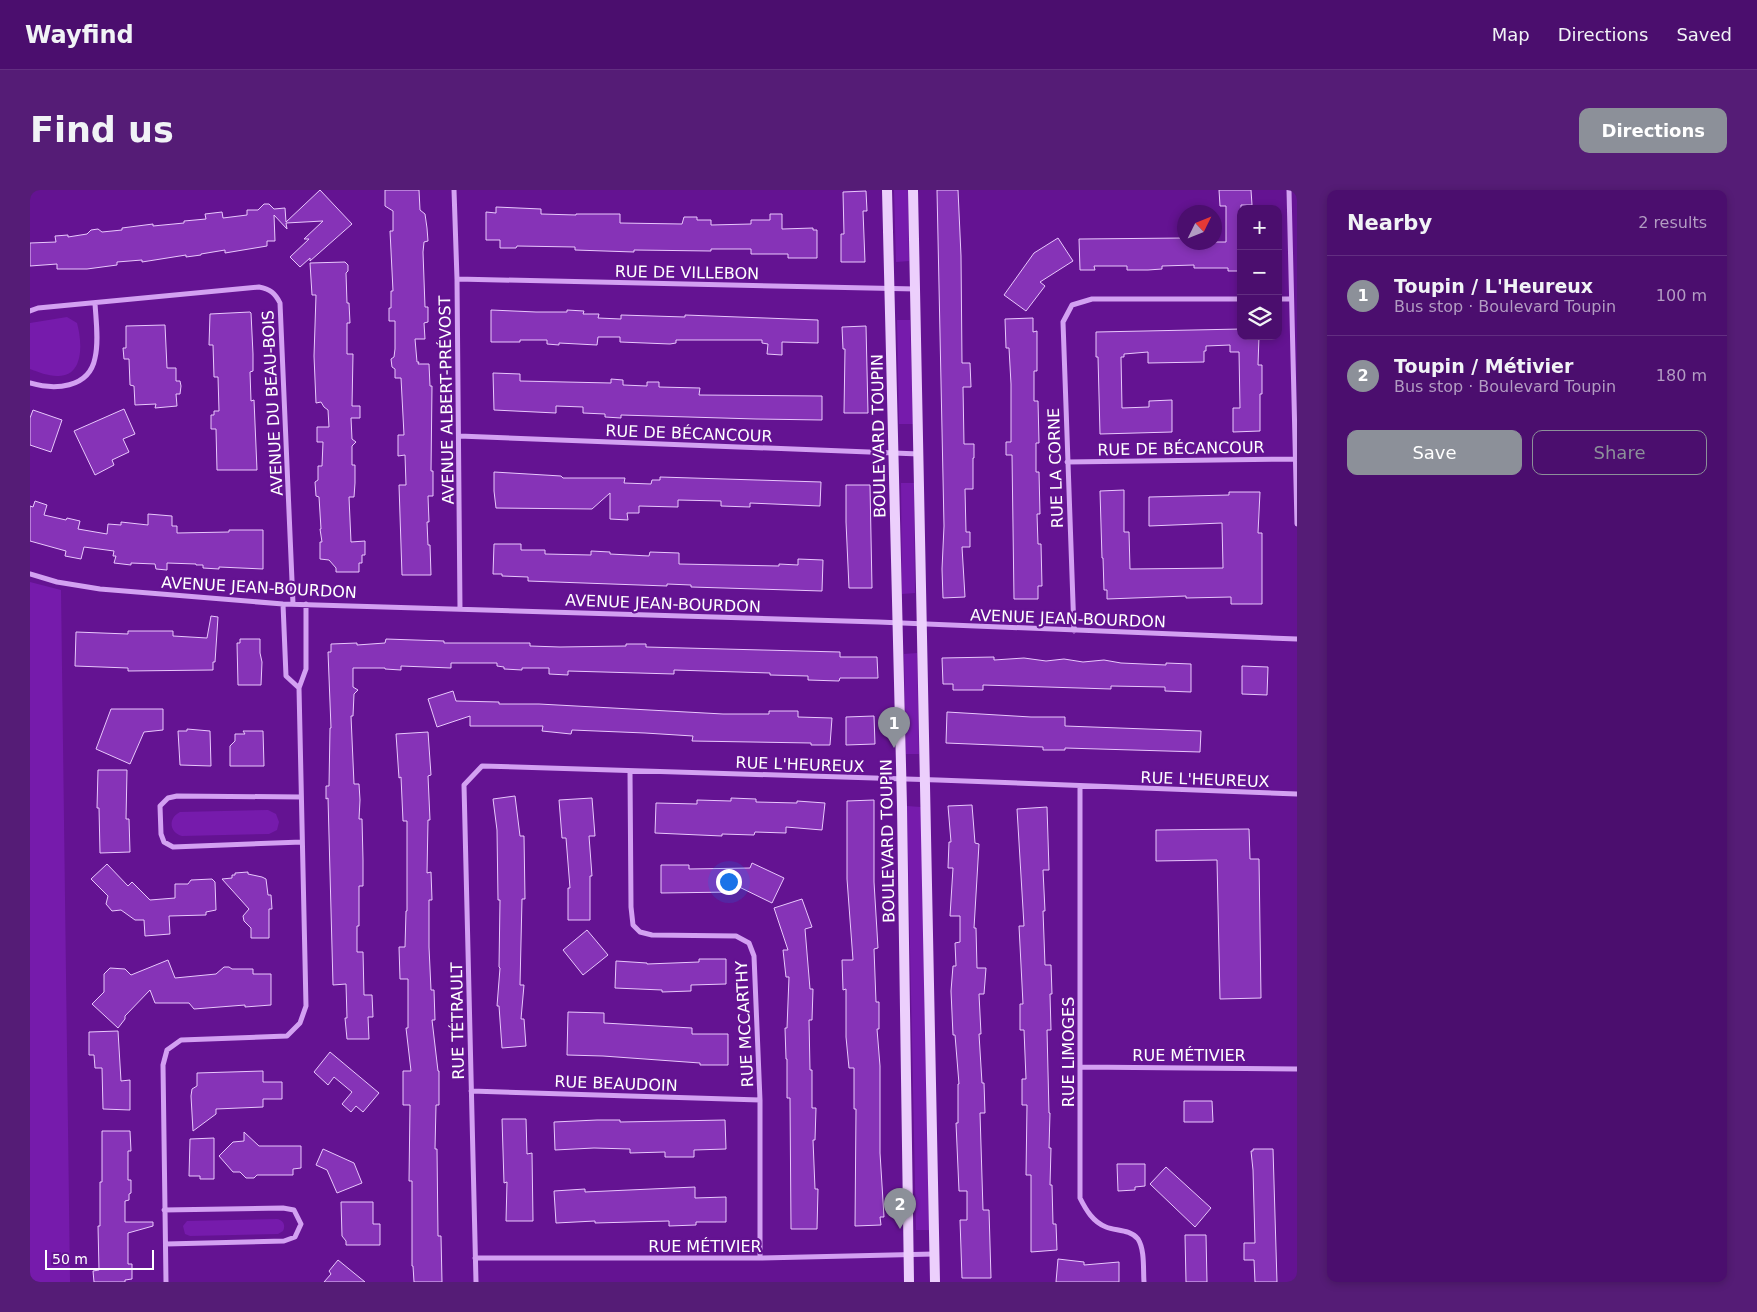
<!DOCTYPE html>
<html lang="en">
<head>
<meta charset="utf-8">
<style>
  :root { --surface:#4b0e6e; --page:#551c76; --text:#f1f3f6; --muted:#b29cc2; --line:#622e81; --accent:#8c9099 }
  body { margin:0; font-family:"DejaVu Sans",sans-serif; background:var(--page); color:var(--text) }
  .controls { position:absolute; right:15px; top:15px; display:grid; overflow:hidden; border-radius:10px; box-shadow:0 2px 8px #0003 }
  .controls button { width:45px; height:45px; display:grid; place-items:center; padding:0; border:0; border-bottom:1px solid var(--line); background:var(--surface); color:var(--text); font:25px sans-serif }
  .compass { position:absolute; left:1147px; top:15px; width:45px; height:45px; border-radius:50%; background:var(--surface); box-shadow:0 2px 8px #0003; rotate:47deg }
  .scale { position:absolute; left:15px; bottom:12px; width:109px; box-sizing:border-box; padding-left:5px; border:2px solid #fff; border-top:0; font-size:14px; line-height:18px; white-space:nowrap; color:#fff; -webkit-text-stroke:4px #641392; paint-order:stroke }
  .you { position:absolute; left:698px; top:691px; width:18px; height:18px; margin:-12px; border:4px solid #fff; border-radius:50%; background:#1a73e8; box-shadow:0 0 0 8px #1a73e833 }
  .badge { display:grid; place-items:center; width:32px; height:32px; border-radius:50%; background:var(--accent); color:#fff; font-size:16px; font-weight:700 }
  .pin { position:absolute; translate:-50% -41px; filter:drop-shadow(0 1px 2px #0008) }
  .pin::after { content:''; position:absolute; top:26px; width:18px; height:15px; background:inherit; clip-path:polygon(0 0,100% 0,50% 100%) }
  .list { margin:0; padding:0; list-style:none }
  h2 { display:flex; justify-content:space-between; align-items:center; height:65px; margin:0; padding:0 20px; font-size:21px }
  h2 small { font-size:16px; font-weight:400; color:var(--muted) }
  .list li { display:grid; grid-template-columns:32px 1fr auto; gap:15px; align-items:center; box-sizing:border-box; height:80px; padding:0 20px; border-top:1px solid var(--line) }
  .list b { display:block; font-size:19px; white-space:nowrap }
  .list p { margin:0; font-size:16px; white-space:nowrap; color:var(--muted) }
  .list em { font-size:16px; font-style:normal; color:var(--muted) }
  .actions { display:flex; gap:10px; padding:15px 20px }
  .actions a { flex:1; padding:11px 0; border:1px solid var(--accent); border-radius:10px; text-align:center; font-size:18px; color:var(--accent) }
  .actions .main { background:var(--accent); color:#fff }
  .icon { flex:none; width:28px; height:28px; fill:none; stroke:currentColor; stroke-width:2; stroke-linecap:round; stroke-linejoin:round }
  .map { position:relative; flex:none; width:1267px; height:1092px; overflow:hidden; border-radius:10px }
  header { display:flex; align-items:center; gap:30px; box-sizing:border-box; height:70px; padding:0 25px; background:var(--surface); border-bottom:1px solid var(--line) }
  header strong { font-size:24px }
  nav { display:flex; gap:28px; margin-inline-start:auto; font-size:18px }
  .intro { display:flex; align-items:center; justify-content:space-between; box-sizing:border-box; height:120px; padding:0 30px }
  h1 { margin:0; font-size:35px }
  .button { padding:12px 22px; border-radius:10px; background:var(--accent); color:#fff; font-size:18px; font-weight:700 }
  main { display:flex; gap:30px; padding:0 30px }
  aside { flex:1; background:var(--surface); border-radius:10px; box-shadow:0 2px 8px #0003 }
  .map>svg:first-child { display:block }
  .green { fill:#761bac }
  .building { fill:#8633b7; stroke:#e9c8fd }
  .lines { fill:none; stroke-linecap:round; stroke-linejoin:round }
  .street { stroke:#d3a1f2; stroke-width:5 }
  .secondary { stroke:#eccffc; stroke-width:10 }
  .labels { text-anchor:middle; stroke-width:4.5; stroke-linejoin:round; paint-order:stroke }
  .street-label { font-size:16px; fill:#fff; stroke:#641392 }
</style>
</head>
<body>
<header>
<strong>Wayfind</strong>
<nav><a>Map</a><a>Directions</a><a>Saved</a></nav>
</header>
<div class="intro"><h1>Find us</h1><a class="button">Directions</a></div>
<main>
<div class="map">
<svg width="1267" height="1092" viewBox="0 0 1267 1092">
  <rect width="100%" height="100%" fill="#641392"/>
  <path class="green" d="M864 0H878L879 71 866 72Z
    M37 127 47 133C52 151 55 187 27 186 18 186 8 182 0 179V133Z
    M867 130H880L883 234H869Z
    M871 293H884L885 403 872 404Z
    M0 392 31 400 40 1092H0Z
    M887 463 889 564H876L874 464Z
    M877 616 891 617 899 1040H886Z
    M238 620 246 624 249 632 247 640 239 644 152 646C139 642 138 628 150 622Z
    M247 1029C253 1030 256 1035 253 1041L248 1044 160 1046 155 1044 153 1036 157 1031Z"/>
  <path class="building" d="M290 0 322 34 280 71V68L270 77 260 67 279 49H274L293 31 256 33 257 39 244 25 245 51H237V56L195 63V60L171 64V65L156 67V65L112 72V70L87 72V75L57 79H27V74L0 76V53L26 52 25 46 38 45V47L57 44 61 40 68 39 72 42 92 40V38L123 34V36L154 33V31L176 29 175 24 192 22 193 28 217 25V20H228L234 14H239L244 19 255 18 256 32Z
    M355 0H389L390 20 395 24 397 38 398 51 394 52 393 62 395 117H398V132L394 133 395 149H385L387 172H389L388 174H399L400 196H402L401 281H403V306H398L399 332H397L398 355H400L401 385H372L369 295H376L375 265 368 266V245H374L371 188H365V179L362 177 361 169 364 167 365 159V131H359V118H361V101H363L360 41H363V21L355 16Z
    M907 0H928L931 66 932 173H940L941 197H933L934 254H944V268H943V299H935L936 342H940V357H932L935 407 913 408 912 379 914 336Z
    M1189 0H1221L1222 15H1211V81H1198V78H1164V75L1132 76V79L1118 80H1097V76H1064L1065 80H1050L1049 49 1154 48V52H1196V16H1190Z
    M836 1 837 21H833L835 72H811V44H814L813 2Z
    M466 17 511 19V24L546 25V24H590V33L652 34 654 27H667V30H681V35L721 34V30H740V24H752V39L783 38V40H787V68H758V64H721V59H681V61L604 60V62L545 60V57L487 56 486 58H470V50H456V22L466 23Z
    M1028 48 1043 71 1010 92 1015 96 996 121 974 105 1004 63Z
    M315 72 318 75V81L316 83 317 113H319L320 133H317V164H323L322 216H330V228H321L322 249 326 252 322 256V275H325V293L324 307H319L321 352 335 351V365H332V373H329V382H306V378L299 370 290 369V352H292L290 339H291L289 307 286 306 285 292 288 290V276H292L293 252H287V237H299L298 220 294 217 291 212 286 213 284 166 286 105H282L280 73Z
    M461 120 506 122H537V120L554 121 553 124H569L568 128 591 129V125L655 127V125L788 130V153L752 152V165L737 164 738 154 732 153V150H646V153L640 154 590 152V147H568L567 155 529 153V155L517 154V150H490V152H461Z
    M220 122 221 123 223 164V181L220 182 221 211 224 210 227 280H187L186 239H181V225H184V221H189L188 187H184L183 155H179L180 124Z
    M1003 128V142L1007 141V181H1004V211H1008L1009 253H1006V282H1009L1010 324H1007L1008 354H1011L1012 396H1008V409H984L982 265H976V252H981V194L979 158H976L975 129Z
    M135 135 137 178H146V191H150L151 196 150 204H146L147 216 125 218 126 214 105 215 104 196 100 195 99 169H94L93 158H96V136Z
    M836 136 838 223H814L815 159H813L812 137Z
    M1211 139V146H1229L1228 175H1232V204H1230V241L1203 242V218H1210L1209 162H1200V155L1176 156V161H1174V172L1118 173V162L1094 164V167H1091L1092 218 1119 217V211L1142 210V242L1070 244 1068 167H1066V142Z
    M463 183 490 184V191L581 193V189L593 190V195L617 196V192H629V197L670 198 669 205 792 206V230L726 229 591 225V228L575 227V224L553 223V217L526 216V223L464 220Z
    M94 219 105 244 93 249 99 262 82 270 84 275 65 285 44 241Z
    M3 220 32 230 21 262 0 255V228Z
    M464 282 531 286 533 288H595L594 293 621 294 622 290H630V287L791 292 790 316 720 313V317L691 316V311L648 310V317L609 316V323H597L598 330 580 329V303L562 319 466 318 464 301Z
    M816 295H840L842 398H819L816 332Z
    M1094 300V342H1099L1100 379 1193 378 1192 333 1119 336V307L1199 305V302H1230L1228 343H1232V414H1201V407L1156 408V406L1077 409V400H1074L1073 368H1072L1070 301Z
    M5 311 17 315 14 325 36 330 37 328 50 331 48 339 77 344 78 334 91 335V332L118 335V324L142 326V336H147V343L199 342V340H233V379L189 377V379L173 378V375H166V374L137 373V380L126 379 125 374 101 373V375L84 373 86 366H83L84 361 54 357 51 369 35 366 36 361 0 351V316L3 317Z
    M464 354H491V360H515V364L561 365V361L580 362V364L619 366 620 362 649 363V374L749 376V374L768 375V369L793 370 792 401 661 397V395L637 394V396L498 391V387L472 386V384H463Z
    M181 426 188 427 185 472H183V480L98 481V478L45 476 46 442 98 444V441H143V446L177 448Z
    M210 449H230V463L232 472 231 495H208L207 453H210Z
    M356 449 414 451V453H500V456L530 457 596 456V454H616V457L810 462V467H847L848 488H810L809 491 778 490V486L740 485V483L644 480V484L538 481V485L519 484V478H492V480L474 479V477L467 476V473H421V478L371 476V480L355 479V478H323V497L328 500 324 504 323 526H321L324 594H329L330 610 329 629H332L333 670V696H329V736H327V762H333L334 805H342L343 827H338L339 849H317L315 828H317L316 794 303 795 298 608 296 609V596H299L300 538H301L298 462H301V454L327 453V455L355 453Z
    M964 467V470L994 468 1016 471 1034 469 1053 472 1074 470 1091 473 1136 475V473L1161 474V502L1135 501V497L1081 496V499L953 495V500H923V494H913L912 468Z
    M1212 476 1238 477 1237 505 1212 504Z
    M423 501 426 511 469 512V514H509L693 524H739V521H768V527L802 528 800 555H781V553L662 551 663 546 615 543 542 540 541 544 512 541 513 536H440V526L407 537 398 509Z
    M81 519H133V540L114 542 100 574 66 559Z
    M917 522 1001 527H1035V536L1171 541 1170 562 1035 558V560H1013V557L916 553Z
    M844 526 845 554 816 555V527Z
    M157 539 180 541 181 576 150 575 148 541H157Z
    M213 541H233L234 576H200V556L205 551V544H215Z
    M398 542 401 585 398 586 400 630H398L397 683 401 682 402 710H399V757L401 800H404L405 830H402L408 881H409V915H406L405 959H407L408 1046H411L412 1092H384L383 1076H382V991H379L380 915H373V881H381L376 838H378V789H370L369 757H375L376 721H377V631H373L371 587 369 588 366 544Z
    M68 580H97L96 629H99L100 662 70 663 69 618H67Z
    M485 606 490 646H494L495 709H492L490 795H494L491 829H494L496 856 472 858 469 816H467L470 778 469 777 470 710H468L467 640 463 609Z
    M562 608 565 646H559L562 686H560V730H538V698H540L536 648H532L529 610Z
    M701 608 726 609V612L767 613V611L795 613 792 640 756 637V643L725 642 724 645 692 644V646L625 643 626 613 667 614V610L701 611Z
    M844 610V692L848 758 844 759 846 812H849V839H847L850 876V963L854 1027H850L851 1035 825 1036 826 919H824V878H819L816 847V799L813 800 812 770H823L817 689V611Z
    M942 615 945 653 949 654 944 738H946L947 778H956L954 804H949L951 844H949L952 893H954L955 923H950L953 1020H959L961 1088H932L930 1030H937V1001H929L926 933H928V894H929L925 845H923L921 801 923 776H926L925 753 930 752V726H920L923 678H918L919 652H921L918 616Z
    M1017 617 1019 680H1013L1015 721H1013L1015 775H1021L1022 804H1020L1021 840H1017L1019 923H1020L1019 958H1021L1020 995H1022L1023 1034H1026L1027 1060 1001 1062V985H996L997 915H992V889H996L994 840H990V814H993L989 736H994L987 619Z
    M1219 639 1220 669H1229L1231 808 1190 809 1187 670 1126 671V640Z
    M722 673 754 688 742 713 703 694V702L631 703V675H659V679L720 678Z
    M77 674 98 696 102 692 120 710 145 708V694H158L161 690 182 689 185 692 186 720 176 722V725L139 726 140 744 115 746 114 730H105L91 720 82 721 76 714 78 706 61 689Z
    M218 682V684L232 687 236 689 238 705H241L242 719H239V748H221V738L214 731 213 726 219 719 192 689 202 688V685H205V683Z
    M772 709 782 737 775 739 780 799H783L782 830H779L780 880H782V918H786L785 950H783L785 999H788L787 1039H761L760 908H757V869H756L755 838H757L759 787H756L753 760H758L744 718Z
    M557 740 578 765 553 785 533 760Z
    M669 769H696V794L661 795V801L632 802V800L585 798 586 771 617 773V774L669 772Z
    M138 770 145 788 186 784 194 777H199L202 779H223V784H241V815L215 817V815L164 819 159 813H125L120 800 95 826V829L88 838 62 814 74 802V784L80 778 95 779 101 785Z
    M538 822 574 823V833L662 838V844H698V875H670V873L573 866 537 865Z
    M88 841 91 891 100 890V920L73 919 72 878H65L64 865H59V842Z
    M300 862 349 903 333 922 326 916 321 922 312 914 322 902 304 887 298 895 284 882Z
    M233 881V892H252V909H233V917L186 919V924L163 941 161 906 162 899 167 896V883Z
    M1154 911H1182L1183 932H1154Z
    M472 929H496L497 964 502 963 503 1031H476L477 992 474 993Z
    M567 930H590V932L695 930 696 959 664 960V967H635V962L600 963V959L564 958 525 960 524 932Z
    M72 941H100L101 961H98V990H101V1003L99 1004V1010L95 1011V1032H123V1036L98 1043V1074H102V1089L95 1090V1092H64L63 1081 69 1080 68 1036H70V992H72Z
    M214 942 229 956H271V978L263 979V985H227L224 988H216L210 982H203L189 966 203 952 214 951Z
    M184 948V989H170V986H159L160 949Z
    M293 959 324 973 332 993 307 1003 297 980 286 975Z
    M1223 959H1243L1247 1092H1225L1224 1070H1214V1053H1225L1223 980 1221 961H1223Z
    M1087 974H1115V996L1105 997V1000L1088 1001Z
    M1136 977 1181 1018 1165 1037 1120 994Z
    M665 997V1008L696 1007V1032H666V1035L639 1036V1031L565 1033V1031L526 1033 524 1001 555 999V1002Z
    M311 1012H343V1034H350V1055H316V1051L312 1046Z
    M1155 1045H1176L1177 1092H1156Z
    M1028 1069 1054 1072V1075L1089 1072V1092H1026Z
    M308 1070 335 1092H294L301 1084 299 1081Z"/>
  <g class="lines">
    <path class="street" d="M424 0 427 89 430 419
      M1259 0 1267 334
      M427 89 886 99
      M1248 109H1261
      M0 121 8 118 229 97C240 99 245 103 250 113L263 414
      M0 193C24 200 59 199 65 168 69 151 66 131 65 113
      M429 246 889 264
      M1037 272 1265 269
      M0 384 27 392 70 399 253 414 848 432 1267 449
      M253 414 256 486 269 498
      M1044 441 1033 132 1042 115 1062 109H1211
      M600 581 601 717 603 735 610 742 622 745 706 746 719 753 724 766 730 910V1068
      M1050 597V1008C1056 1020 1063 1032 1076 1037 1086 1041 1100 1039 1108 1049 1115 1060 1113 1080 1114 1092
      M271 607 147 606 138 608 130 616 131 644 134 652 143 657 272 652
      M1050 877 1267 879
      M441 901 730 910
      M134 1020 253 1018 264 1020 271 1034 265 1047 254 1051 136 1054
      M445 1068H730L904 1064
      M136 1092 133 875 137 860 151 850 257 846 270 833 276 816 269 498 276 479V414
      M446 1092 434 595 452 576 908 590 1267 604"/>
    <path class="secondary" d="M857 0 872 616 879 1092
      M883 0 905 1092"/>
  </g>
  <g class="labels">
    <g class="street-label">
      <text transform="translate(657 82) rotate(1)" y="6">RUE DE VILLEBON</text>
      <text transform="translate(416 210) rotate(-91)" y="6">AVENUE ALBERT-PRÉVOST</text>
      <text transform="translate(242 213) rotate(-93)" y="6">AVENUE DU BEAU-BOIS</text>
      <text transform="translate(659 243) rotate(2)" y="6">RUE DE BÉCANCOUR</text>
      <text transform="translate(848 246) rotate(-91)" y="6">BOULEVARD TOUPIN</text>
      <text transform="translate(1151 258) rotate(-1)" y="6">RUE DE BÉCANCOUR</text>
      <text transform="translate(1025 278) rotate(-92)" y="6">RUE LA CORNE</text>
      <text transform="translate(229 397) rotate(3)" y="6">AVENUE JEAN-BOURDON</text>
      <text transform="translate(633 413) rotate(2)" y="6">AVENUE JEAN-BOURDON</text>
      <text transform="translate(1038 428) rotate(2)" y="6">AVENUE JEAN-BOURDON</text>
      <text transform="translate(770 574) rotate(2)" y="6">RUE L'HEUREUX</text>
      <text transform="translate(1175 589) rotate(2)" y="6">RUE L'HEUREUX</text>
      <text transform="translate(857 651) rotate(-91)" y="6">BOULEVARD TOUPIN</text>
      <text transform="translate(427 831) rotate(-91)" y="6">RUE TÉTRAULT</text>
      <text transform="translate(714 834) rotate(-93)" y="6">RUE MCCARTHY</text>
      <text transform="translate(1038 862) rotate(-90)" y="6">RUE LIMOGES</text>
      <text x="1159" y="871">RUE MÉTIVIER</text>
      <text transform="translate(586 893) rotate(2)" y="6">RUE BEAUDOIN</text>
      <text x="675" y="1062">RUE MÉTIVIER</text>
    </g>
  </g>
</svg>
<div class="controls">
<button>+</button>
<button>−</button>
<button><svg class="icon" aria-label="layers" viewBox="0 0 24 24"><path d="M12 4l9 5-9 5-9-5zM3 14l9 5 9-5"/></svg></button>
</div>
<svg class="compass" viewBox="-18 -18 36 36"><path d="M0-13l5 13h-10z" fill="#e53935"/><path d="M0 13l5-13h-10z" fill="#b29cc2"/></svg>
<div class="scale">50 m</div>
<div class="you"></div>
<div class="pin badge" style="left:864px;top:558px">1</div>
<div class="pin badge" style="left:870px;top:1039px">2</div>
</div>
<aside>
<h2>Nearby<small>2 results</small></h2>
<ul class="list">
<li><span class="badge">1</span><div><b>Toupin / L'Heureux</b><p>Bus stop · Boulevard Toupin</p></div><em>100 m</em></li>
<li><span class="badge">2</span><div><b>Toupin / Métivier</b><p>Bus stop · Boulevard Toupin</p></div><em>180 m</em></li>
</ul>
<div class="actions"><a class="main">Save</a><a>Share</a></div>
</aside>
</main>
</body>
</html>
